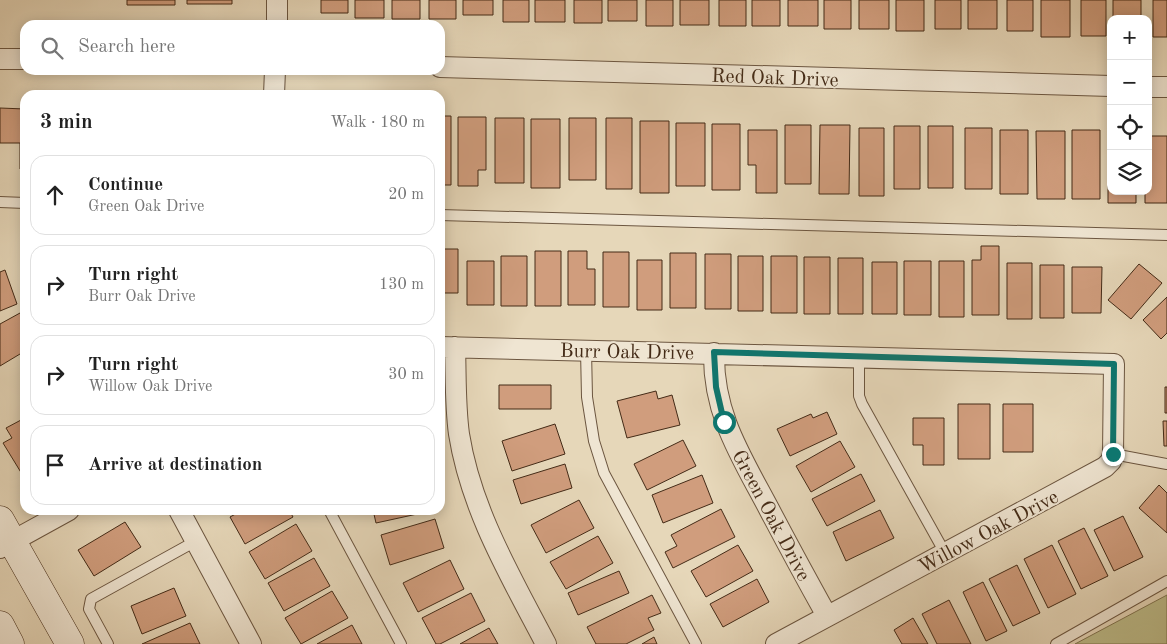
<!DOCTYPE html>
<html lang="en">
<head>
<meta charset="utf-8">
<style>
  :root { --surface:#fff; --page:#f2f2f2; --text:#222; --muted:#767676; --line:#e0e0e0 }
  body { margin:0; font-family:"Old Standard TT",serif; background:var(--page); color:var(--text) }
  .controls { position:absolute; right:15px; top:15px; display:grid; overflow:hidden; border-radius:10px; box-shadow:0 2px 12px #0003 }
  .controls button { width:45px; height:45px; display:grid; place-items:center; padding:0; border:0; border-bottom:1px solid var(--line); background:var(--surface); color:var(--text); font:25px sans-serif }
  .stop { position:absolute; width:15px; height:15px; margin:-11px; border:4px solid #0f766e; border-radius:50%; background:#fff }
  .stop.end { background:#0f766e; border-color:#fff; box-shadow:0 1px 5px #0008 }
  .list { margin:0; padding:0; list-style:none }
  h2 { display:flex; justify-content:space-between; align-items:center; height:65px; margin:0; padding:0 20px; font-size:21px }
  h2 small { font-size:16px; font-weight:400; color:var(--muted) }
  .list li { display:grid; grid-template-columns:32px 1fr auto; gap:15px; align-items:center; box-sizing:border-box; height:80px; margin:0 10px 10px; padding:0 10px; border:1px solid var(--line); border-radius:15px }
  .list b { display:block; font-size:19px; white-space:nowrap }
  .list p { margin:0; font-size:16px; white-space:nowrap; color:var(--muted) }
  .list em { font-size:16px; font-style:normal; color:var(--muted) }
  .icon { flex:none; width:28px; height:28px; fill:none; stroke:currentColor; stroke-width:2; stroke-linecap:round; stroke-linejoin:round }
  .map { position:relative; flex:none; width:1167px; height:644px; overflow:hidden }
  .search { position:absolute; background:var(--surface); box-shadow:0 2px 12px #0003; left:20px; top:20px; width:425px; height:55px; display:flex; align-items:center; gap:12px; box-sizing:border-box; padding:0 18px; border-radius:15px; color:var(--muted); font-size:19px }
  .panel { position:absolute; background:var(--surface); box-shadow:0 2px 12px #0003; left:20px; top:90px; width:425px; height:425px; border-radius:15px }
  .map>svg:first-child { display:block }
  .green { fill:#bdbc8a; stroke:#807450 }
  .building { fill:#d09d7d; stroke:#442b17 }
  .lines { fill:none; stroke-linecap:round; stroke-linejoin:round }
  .service-casing { stroke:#6c5640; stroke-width:12 }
  .minor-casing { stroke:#6c5640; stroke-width:22 }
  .secondary-casing { stroke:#442b17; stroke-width:29 }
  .service { stroke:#efe5d2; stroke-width:10 }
  .minor { stroke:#efe5d2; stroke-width:20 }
  .secondary { stroke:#efe5d2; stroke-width:28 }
  .route { stroke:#0f766e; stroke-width:6 }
  .labels { text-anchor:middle; stroke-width:4; stroke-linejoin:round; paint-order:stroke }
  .street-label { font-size:20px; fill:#442b17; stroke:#efe5d2 }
</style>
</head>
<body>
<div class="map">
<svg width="1167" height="644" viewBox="0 0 1167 644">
  <rect width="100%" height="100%" fill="#e6d7b9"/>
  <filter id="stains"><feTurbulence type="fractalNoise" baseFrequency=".004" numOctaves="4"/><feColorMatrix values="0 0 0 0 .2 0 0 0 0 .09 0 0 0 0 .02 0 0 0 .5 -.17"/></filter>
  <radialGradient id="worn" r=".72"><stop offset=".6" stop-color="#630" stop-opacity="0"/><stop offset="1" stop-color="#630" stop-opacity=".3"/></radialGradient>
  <path class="green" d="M1167 595V644H1075Z"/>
  <path class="building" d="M127 0H175V5H127Z
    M187 0H232V4H187Z
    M321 0H348V13H321Z
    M355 0H384V18H355Z
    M392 0H420V19H392Z
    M429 0H456V19H429Z
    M463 0H493V15H463Z
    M503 0H529V22H503Z
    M535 0H565V22H535Z
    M574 0H602V23H574Z
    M608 0H637V21H608Z
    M646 0H673V26H646Z
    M680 0H709V25H680Z
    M719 0H746V26H719Z
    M752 0H780V26H752Z
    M788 0H818V26H788Z
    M824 0H851V29H824Z
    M859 0H889V29H859Z
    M896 0H924V31H896Z
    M935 0H961V29H935Z
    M968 0H997V29H968Z
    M1007 0H1033V31H1007Z
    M1041 0H1070V37H1041Z
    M1081 0H1106V36H1081Z
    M1113 0H1141V19H1113Z
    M1153 0H1167V37H1153Z
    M0 108 25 109V169H20V143H0Z
    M440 116H451V185H440Z
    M458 117H486V170H478V186H458Z
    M495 118H524V183H495Z
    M569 118H596V180H569Z
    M606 118H632V189H606Z
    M531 119H560V188H531Z
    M640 121H669V193H640Z
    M676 123H705V186H676Z
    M712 124H740V190H712Z
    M785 125H811V184H785Z
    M820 125H850L849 194H819Z
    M894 126H920V189H894Z
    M928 126H953V188H928Z
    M859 128H884V196H859Z
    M965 128H992V189H965Z
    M748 130H777V193H756V165H748Z
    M1000 130H1028V194H1000Z
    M1072 130H1100V199H1072Z
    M1036 131H1065V199H1037Z
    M1108 134H1111V191H1136V203H1108Z
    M1148 136H1167V203H1145V191H1148Z
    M981 246H999V315H972V260H981Z
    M440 249H458V293H440Z
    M535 251H561V306H535Z
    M568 251H587V269H595V305H568Z
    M603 252H629V307H603Z
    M670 253H696V308H670Z
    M705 254H731V309H705Z
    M501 256H527V306H501Z
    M738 256H763V311H738Z
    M771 256H797V313H771Z
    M804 257H830V314H804Z
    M838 258H863V314H838Z
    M637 260H662V310H637Z
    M467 261H494V305H467Z
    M904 261H931V315H904Z
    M939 261H964V317H939Z
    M872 262H897V314H872Z
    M1007 263H1032V319H1007Z
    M1139 264 1162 283 1131 319 1108 300Z
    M1040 265H1064V318H1040Z
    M1072 267H1102L1101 313H1072Z
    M5 270 17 304 0 311V272Z
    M1167 297V333L1161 339 1143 320Z
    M20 313 25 322V351L0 366V324Z
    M499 385H551V409H499Z
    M1165 387H1167V413H1165Z
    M656 391 658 399 672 395 680 425 627 438 617 401Z
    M958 404H990V459H958Z
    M1003 404H1033V452H1003Z
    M827 412 837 434 790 456 777 429 811 414 813 418Z
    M913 418H944V465H923V445H913Z
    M21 420 25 426V479L3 443 12 438 6 428Z
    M1163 421H1167V446H1164Z
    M555 424 565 454 512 471 502 441Z
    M683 440 696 466 647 490 634 464Z
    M840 441 855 467 811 492 796 466Z
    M565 464 572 488 521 504 513 480Z
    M861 474 875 501 827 526 812 499Z
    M702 475 713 503 663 523 652 495Z
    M1159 485 1167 493V533L1139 508Z
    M579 500 594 528 546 553 531 525Z
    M721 509 735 537 673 568 665 552 677 546 671 535Z
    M243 510H289L293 517 245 544 230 517Z
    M373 510H430L431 511 376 523Z
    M880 510 894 538 846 561 833 532Z
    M1123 516 1143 557 1114 571 1094 530Z
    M435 519 444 548 390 565 381 535Z
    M125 522 141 547 94 576 78 550Z
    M296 524 312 551 265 579 249 552Z
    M1084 528 1108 576 1081 589 1058 541Z
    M598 536 613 563 566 589 550 562Z
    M738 545 753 571 706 597 691 571Z
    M1052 545 1076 594 1048 608 1024 559Z
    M314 558 330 586 284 611 268 583Z
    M450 560 464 589 418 612 403 583Z
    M1017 565 1040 613 1013 626 989 579Z
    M619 571 629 593 578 615 568 593Z
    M757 579 769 602 723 627 710 604Z
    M983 582 1007 631 986 641 963 592Z
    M174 588 186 616 142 634 131 606Z
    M332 591 348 618 301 644 285 618Z
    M471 593 485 621 440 644H436L422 618Z
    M652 595 661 613 648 618 654 630 626 644H596L587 627Z
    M949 600 971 644H937L922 614Z
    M913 618 928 644H902L894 630Z
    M190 623 200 644H142Z
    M352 625 362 644H317Z
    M489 628 498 644H460Z
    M654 637 657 644H642Z"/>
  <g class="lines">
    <g class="service-casing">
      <path id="service" d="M0 202 25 203
        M440 215 1167 235
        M586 350 587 397 594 441 604 473 696 644
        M859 357V396L862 404 945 553
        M1113 454 1167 464
        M329 510 401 644
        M108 644 89 609 91 599 196 541
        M1056 644 1167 581"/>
    </g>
    <g class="minor-casing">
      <path id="minor" d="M277 25V0
        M0 59H25
        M440 67 1111 86
        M1148 87H1167
        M274 95 275 70
        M440 347 1114 364 1113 454 1111 461 1105 467 776 644
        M455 347C456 376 455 405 459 434 471 510 511 577 546 644
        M714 353C713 414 741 456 769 509 788 545 807 580 827 616
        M179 510 251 644
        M0 548 69 510"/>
    </g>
    <g class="secondary-casing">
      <path id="secondary" d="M0 520 70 644
        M0 625 10 644"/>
    </g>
    <use href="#service" class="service"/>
    <use href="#minor" class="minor"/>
    <use href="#secondary" class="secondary"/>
  </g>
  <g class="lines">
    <path class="route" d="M724 422 716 387 714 352 1114 364 1113 454"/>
  </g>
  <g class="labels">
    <g class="street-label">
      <text transform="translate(775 77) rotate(2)" y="7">Red Oak Drive</text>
      <text transform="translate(627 351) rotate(1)" y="7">Burr Oak Drive</text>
      <text transform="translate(772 515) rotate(62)" y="7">Green Oak Drive</text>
      <text transform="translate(988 531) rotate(-28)" y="7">Willow Oak Drive</text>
    </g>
  </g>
  <rect width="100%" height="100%" filter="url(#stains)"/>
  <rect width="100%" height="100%" fill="url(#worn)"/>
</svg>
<div class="controls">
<button>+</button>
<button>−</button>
<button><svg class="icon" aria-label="locate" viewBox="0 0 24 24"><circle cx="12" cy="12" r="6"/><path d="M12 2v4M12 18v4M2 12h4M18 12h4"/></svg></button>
<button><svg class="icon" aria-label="layers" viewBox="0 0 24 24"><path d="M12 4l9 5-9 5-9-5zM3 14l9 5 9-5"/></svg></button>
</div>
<div class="stop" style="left:724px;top:422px"></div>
<div class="stop end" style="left:1113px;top:454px"></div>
<div class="search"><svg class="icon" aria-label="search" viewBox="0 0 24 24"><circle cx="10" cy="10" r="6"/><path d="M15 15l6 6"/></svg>Search here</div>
<section class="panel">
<h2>3 min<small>Walk · 180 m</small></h2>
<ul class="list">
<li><svg class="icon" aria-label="ahead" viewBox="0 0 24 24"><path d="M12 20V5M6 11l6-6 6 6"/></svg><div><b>Continue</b><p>Green Oak Drive</p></div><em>20 m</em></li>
<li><svg class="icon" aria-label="right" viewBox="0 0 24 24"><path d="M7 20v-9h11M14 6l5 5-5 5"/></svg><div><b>Turn right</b><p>Burr Oak Drive</p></div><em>130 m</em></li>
<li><svg class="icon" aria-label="right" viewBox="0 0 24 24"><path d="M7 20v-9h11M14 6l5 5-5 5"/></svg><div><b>Turn right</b><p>Willow Oak Drive</p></div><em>30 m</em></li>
<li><svg class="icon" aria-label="arrive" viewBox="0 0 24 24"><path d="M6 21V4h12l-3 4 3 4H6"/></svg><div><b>Arrive at destination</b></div></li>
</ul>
</section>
</div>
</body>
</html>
